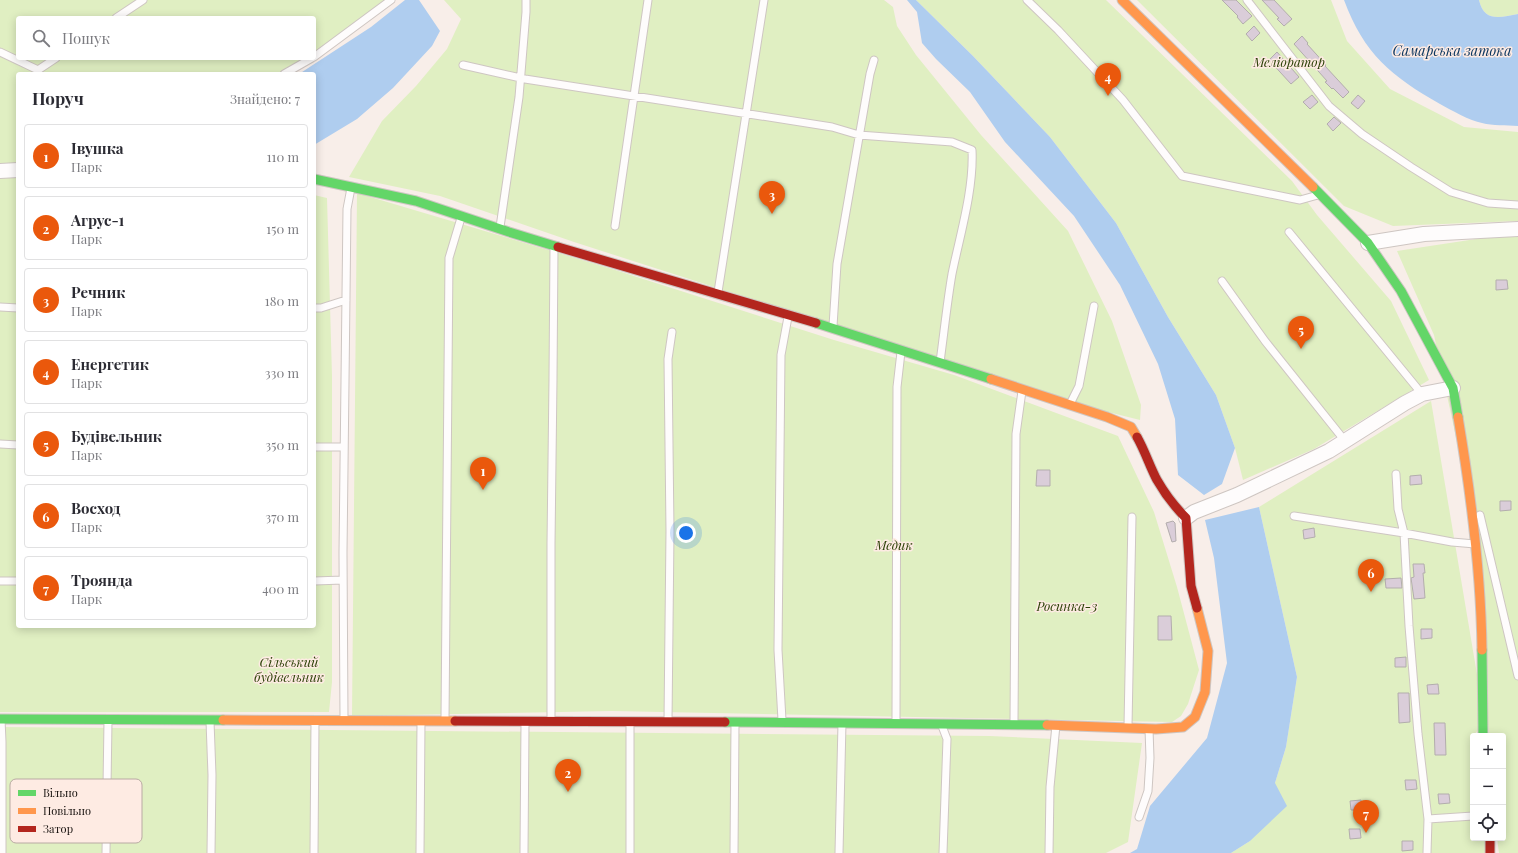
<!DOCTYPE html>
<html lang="uk">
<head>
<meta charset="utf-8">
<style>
  :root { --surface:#fff; --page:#f2f2f3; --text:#2b2b33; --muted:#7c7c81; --line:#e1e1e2; --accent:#ea580c }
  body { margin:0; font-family:"Playfair Display",serif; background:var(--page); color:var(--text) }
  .controls { position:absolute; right:12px; bottom:12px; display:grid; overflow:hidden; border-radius:4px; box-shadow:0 2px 10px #0003 }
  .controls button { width:36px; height:36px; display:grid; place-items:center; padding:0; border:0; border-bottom:1px solid var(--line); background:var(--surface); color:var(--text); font:20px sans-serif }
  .you { position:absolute; left:686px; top:533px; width:14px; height:14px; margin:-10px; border:3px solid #fff; border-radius:50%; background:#1a73e8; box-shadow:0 0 0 6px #1a73e833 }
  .badge { display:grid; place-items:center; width:26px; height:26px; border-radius:50%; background:var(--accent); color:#fff; font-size:13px; font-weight:700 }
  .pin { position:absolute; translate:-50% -33px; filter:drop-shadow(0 1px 2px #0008) }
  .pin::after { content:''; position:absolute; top:21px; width:14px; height:12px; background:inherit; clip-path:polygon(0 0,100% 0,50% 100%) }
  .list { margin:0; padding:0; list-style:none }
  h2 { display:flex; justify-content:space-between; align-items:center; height:52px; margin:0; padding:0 16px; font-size:17px }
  h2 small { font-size:13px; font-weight:400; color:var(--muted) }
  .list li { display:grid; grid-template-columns:26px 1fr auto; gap:12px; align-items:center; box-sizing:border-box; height:64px; margin:0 8px 8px; padding:0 8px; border:1px solid var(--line); border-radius:4px }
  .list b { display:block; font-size:15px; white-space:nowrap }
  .list p { margin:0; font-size:13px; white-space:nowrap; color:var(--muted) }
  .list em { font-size:13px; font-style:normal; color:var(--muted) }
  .icon { flex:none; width:22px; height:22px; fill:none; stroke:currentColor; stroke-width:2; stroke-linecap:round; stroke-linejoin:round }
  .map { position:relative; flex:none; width:1518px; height:853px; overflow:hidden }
  .search { position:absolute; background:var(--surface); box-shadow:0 2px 10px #0003; left:16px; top:16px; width:300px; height:44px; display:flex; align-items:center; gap:10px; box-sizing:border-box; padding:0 14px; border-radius:4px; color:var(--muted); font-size:15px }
  .panel { position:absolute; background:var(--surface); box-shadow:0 2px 10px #0003; left:16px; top:72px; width:300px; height:556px; border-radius:4px }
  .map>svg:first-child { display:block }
  .green { fill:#e0efc2 }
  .water { fill:#afcdef }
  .building { fill:#dacdd9; stroke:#b3adad }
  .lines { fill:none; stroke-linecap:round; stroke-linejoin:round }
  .lane-casing { stroke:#cec6c2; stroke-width:9 }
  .street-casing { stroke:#cec6c2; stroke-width:16 }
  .fast-casing { stroke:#cec6c2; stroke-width:11 }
  .slow-casing { stroke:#cec6c2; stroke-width:11 }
  .jam-casing { stroke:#cec6c2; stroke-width:11 }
  .lane { stroke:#fefcfc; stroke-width:7 }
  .street { stroke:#fefcfc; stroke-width:14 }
  .fast { stroke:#63d668; stroke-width:9 }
  .slow { stroke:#ff974d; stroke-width:9 }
  .jam { stroke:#b3261e; stroke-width:9 }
  .labels { text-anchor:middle; stroke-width:3; stroke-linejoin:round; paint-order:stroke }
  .park-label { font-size:13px; font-style:italic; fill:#2c4107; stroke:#feebe3 }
  .water-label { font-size:14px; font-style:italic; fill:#0d3760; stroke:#feebe3 }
  .key { fill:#feebe3; stroke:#b9aaa3; stroke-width:1 }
  .key-label { font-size:11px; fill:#17110e }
</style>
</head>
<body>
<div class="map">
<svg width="1518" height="853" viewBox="0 0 1518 853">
  <rect width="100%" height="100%" fill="#f8eee9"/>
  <path class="green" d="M0 0H389L314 54V18H18V58H308L280 74H18V626H314V195L327 198 332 376V682L329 712H0Z
    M444 0H884L893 7 897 26 916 55 981 135 1068 231 1112 321 1141 405 1140 420 1084 406 574 242 440 196 349 177 382 121 416 86 447 49 461 19Z
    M916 0H1106L1292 181 1317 215 1391 301 1429 380 1314 449 1243 480 1235 448 1216 395 1168 317 1116 223 1050 137 973 56Z
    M1137 0H1331L1347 41 1390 89 1464 127 1518 132V221L1393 226 1344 206Z
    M1479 0H1518V14C1501 17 1484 23 1479 0Z
    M357 193 612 269 834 340 954 375 1118 436 1154 512 1177 587 1199 670 1188 704 1181 716 1172 722 612 711 352 716Z
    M1509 234 1518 235V853H1499L1497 838H1503V736H1489L1468 493 1434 335 1397 251Z
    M1431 401 1485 722 1473 736V838H1492V853H1231L1250 841 1275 783 1286 747 1297 677 1259 507Z
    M0 727 990 736 1142 743 1128 842 1106 853H0Z"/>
  <path class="water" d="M405 0H419L440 31 432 46 393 88 357 119 314 145V74H299L371 27Z
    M907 0H916L973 56 1050 137 1116 223 1168 317 1216 395 1235 448 1222 484 1204 495 1178 475 1175 419 1158 364 1120 285 1074 216 1005 142 970 92 936 59 922 43 917 12Z
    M1344 0H1479C1484 23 1501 17 1518 14V126C1506 125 1493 126 1482 123 1470 121 1451 110 1440 104 1391 76 1364 54 1344 0Z
    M1259 507 1297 677 1286 747 1275 783 1287 806 1250 841 1231 853H1130L1137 849 1150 806 1207 738 1227 663 1214 558 1205 520Z"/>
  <path class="building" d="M1222 0H1236L1252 16 1243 24 1237 17 1238 16Z
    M1262 0H1274L1292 19 1284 26 1277 19 1279 18Z
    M1254 26 1260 33 1252 41 1246 34Z
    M1302 36 1308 43 1307 44 1326 65 1325 66 1349 92 1343 98 1333 88 1332 89 1325 82 1327 81 1294 44Z
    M1277 52 1299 77 1291 84 1269 60Z
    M1312 95 1318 102 1310 109 1303 102Z
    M1358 95 1365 101 1358 109 1351 103Z
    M1334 117 1341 123 1333 131 1327 124Z
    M1496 280H1507L1508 289 1496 290Z
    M1037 470H1050V486H1036Z
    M1421 475 1422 484 1410 485V476Z
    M1500 501H1511V510L1500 511Z
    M1173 521 1175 523 1176 541 1172 542 1166 523Z
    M1314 528 1315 537 1304 539 1303 530Z
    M1413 564H1424L1425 573H1423L1425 598 1414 599 1411 578 1414 577Z
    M1401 578 1402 588H1386L1385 579Z
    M1158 616H1171L1172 640H1158Z
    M1421 629H1432V638L1421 639Z
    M1406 657V667H1395V658Z
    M1438 684 1439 694H1428L1427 685Z
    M1398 693H1409L1410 722 1399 723Z
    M1434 723H1445L1446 755H1435Z
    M1405 780H1416L1417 789 1406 790Z
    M1438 794H1449L1450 803 1439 804Z
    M1361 800 1362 810H1351L1350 801Z
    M1349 829H1360L1361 838 1350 839Z
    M1402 841H1413V850L1402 851Z"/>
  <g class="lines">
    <g class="lane-casing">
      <path id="lane" d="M1027 0 1058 30 1123 100 1182 176 1300 200 1318 195
        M1247 0 1329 106 1362 134 1411 167 1451 192 1488 203 1518 205
        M116 18 143 0
        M0 52 38 70 56 58
        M314 57 391 0
        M463 65 525 79 832 127 859 135 952 142 972 150C974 189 960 235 952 274 947 303 944 333 940 362
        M284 74 312 58
        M615 226 648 0
        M500 227 519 97 526 12V0
        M1289 232 1422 394
        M1222 281 1265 341 1345 441
        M718 292 764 0
        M0 307 18 308
        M314 308H321L346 300
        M833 326 837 264 870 74 874 60
        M1070 404 1079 386 1094 306
        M0 444 18 445
        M314 447H344
        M1396 474 1398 509 1404 533 1409 626 1418 734 1428 819 1427 853
        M1480 515 1518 676
        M1294 516 1404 533 1452 542 1475 544
        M0 581H18
        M314 581 343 580
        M1 719 2 742V853
        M344 719 343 553 347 209 351 188
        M445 720 449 258 461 218
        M551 720V544L553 379 554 247
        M782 720 778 650 781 355 788 317
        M210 721 212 775 211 853
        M668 721 670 531 668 359 672 332
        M896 721 897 387 901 352
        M1014 723 1016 434 1022 391
        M942 726 947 739 943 853
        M1128 726 1132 517
        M1139 817 1148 791 1150 758 1149 729
        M1428 819 1473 816
        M106 853 108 721
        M314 853 315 721
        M420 853 421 721
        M524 853 525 723
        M630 853V723
        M734 853 735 724
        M839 853 842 723
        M1049 853 1050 787 1056 725"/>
    </g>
    <g class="street-casing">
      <path id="street" d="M0 171 18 170
        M1368 243 1424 234 1518 229
        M1186 518 1194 512 1237 495 1329 451 1405 403 1422 394 1453 388"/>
    </g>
    <g class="fast-casing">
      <path id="fast" d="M314 179 416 201 509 232 558 247
        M1313 187 1368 243 1401 291 1453 388 1458 417
        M816 323 991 379
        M1482 650 1483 736
        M0 719 223 720
        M725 722 1047 725"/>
    </g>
    <g class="slow-casing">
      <path id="slow" d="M1122 0 1313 187
        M991 379 1107 417 1131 427 1137 437
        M1458 417C1471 494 1481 572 1482 650
        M223 720 455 721
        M1047 725 1156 729 1183 727 1195 717 1205 692 1208 651 1197 608"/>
    </g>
    <g class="jam-casing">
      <path id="jam" d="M558 247 816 323
        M1137 437C1145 451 1150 467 1157 480 1165 494 1175 507 1186 518L1191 586 1197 608
        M455 721 725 722
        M1490 838V853"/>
    </g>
    <use href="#lane" class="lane"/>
    <use href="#street" class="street"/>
    <use href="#fast" class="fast"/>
    <use href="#slow" class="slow"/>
    <use href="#jam" class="jam"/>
  </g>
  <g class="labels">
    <g class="park-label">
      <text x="1289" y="67">Меліоратор</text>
      <text x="894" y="550">Медик</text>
      <text x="1067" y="611">Росинка-3</text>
      <text x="289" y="667">Сільський<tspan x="289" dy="15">будівельник</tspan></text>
    </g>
    <g class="water-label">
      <text x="1452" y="56">Самарська затока</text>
    </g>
  </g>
  <rect x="10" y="779" width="132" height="64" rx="6" class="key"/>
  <rect x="18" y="790" width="18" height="6" fill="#63d668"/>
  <rect x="18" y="808" width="18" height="6" fill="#ff974d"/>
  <rect x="18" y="826" width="18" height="6" fill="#b3261e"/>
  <g class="key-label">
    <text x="43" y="797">Вільно</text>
    <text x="43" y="815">Повільно</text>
    <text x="43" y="833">Затор</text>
  </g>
</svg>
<div class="controls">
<button>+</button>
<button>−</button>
<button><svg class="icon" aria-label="locate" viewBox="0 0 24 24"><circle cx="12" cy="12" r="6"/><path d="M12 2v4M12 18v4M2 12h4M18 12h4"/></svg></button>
</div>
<div class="you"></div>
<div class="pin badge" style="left:483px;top:490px">1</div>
<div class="pin badge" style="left:568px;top:792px">2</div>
<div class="pin badge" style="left:772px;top:214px">3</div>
<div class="pin badge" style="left:1108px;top:96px">4</div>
<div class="pin badge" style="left:1301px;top:349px">5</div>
<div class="pin badge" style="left:1371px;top:592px">6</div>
<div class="pin badge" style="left:1366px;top:833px">7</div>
<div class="search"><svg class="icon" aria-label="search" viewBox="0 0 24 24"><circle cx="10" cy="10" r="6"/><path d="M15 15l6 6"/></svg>Пошук</div>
<section class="panel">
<h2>Поруч<small>Знайдено: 7</small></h2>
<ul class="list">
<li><span class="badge">1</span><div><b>Івушка</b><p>Парк</p></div><em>110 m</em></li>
<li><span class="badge">2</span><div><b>Агрус-1</b><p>Парк</p></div><em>150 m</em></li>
<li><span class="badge">3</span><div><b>Речник</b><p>Парк</p></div><em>180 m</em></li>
<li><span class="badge">4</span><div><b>Енергетик</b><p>Парк</p></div><em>330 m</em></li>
<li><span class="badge">5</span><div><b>Будівельник</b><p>Парк</p></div><em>350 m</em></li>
<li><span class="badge">6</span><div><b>Восход</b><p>Парк</p></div><em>370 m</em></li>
<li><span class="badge">7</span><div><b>Троянда</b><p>Парк</p></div><em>400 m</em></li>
</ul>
</section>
</div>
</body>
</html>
